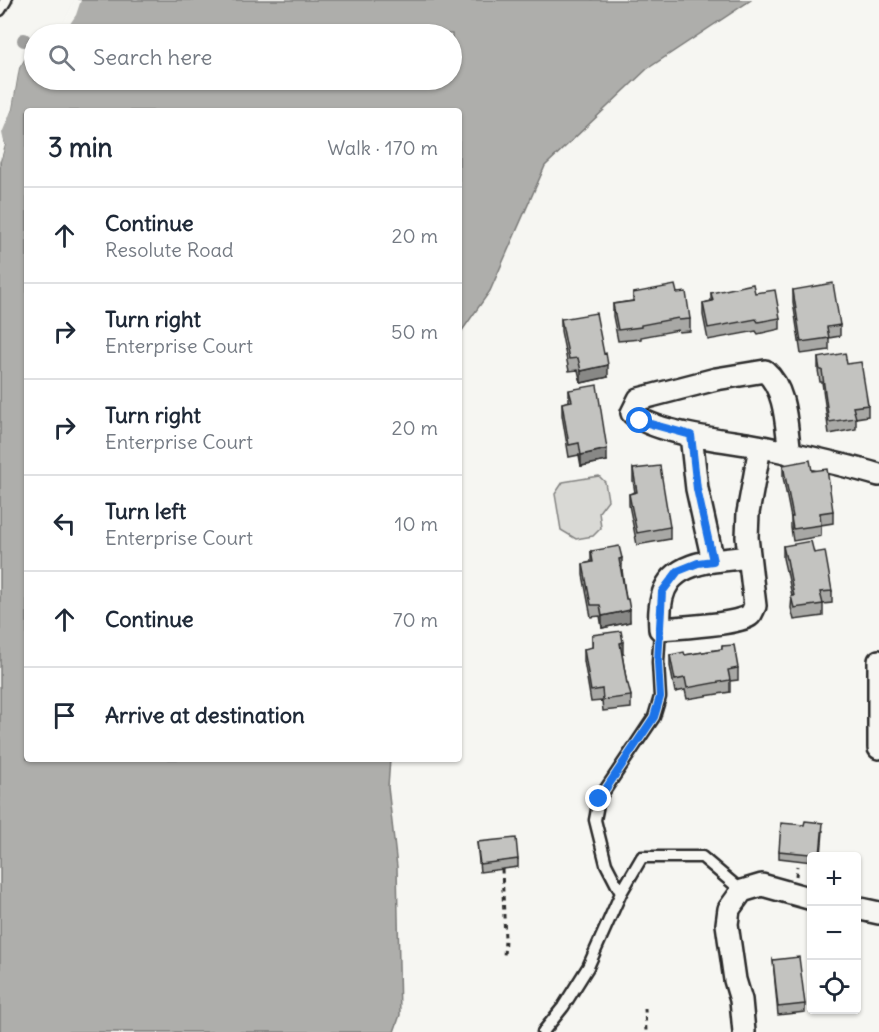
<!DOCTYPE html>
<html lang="en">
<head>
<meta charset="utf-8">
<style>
  :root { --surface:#fff; --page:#f6f6f7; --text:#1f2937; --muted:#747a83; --line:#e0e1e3 }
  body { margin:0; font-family:Delius,sans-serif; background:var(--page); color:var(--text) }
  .controls { position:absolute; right:18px; bottom:18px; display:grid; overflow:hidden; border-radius:6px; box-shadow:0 2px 4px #0004 }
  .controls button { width:54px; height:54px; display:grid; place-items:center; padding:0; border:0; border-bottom:2px solid var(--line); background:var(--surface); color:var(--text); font:30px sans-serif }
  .stop { position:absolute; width:18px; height:18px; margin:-14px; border:4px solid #1a73e8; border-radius:50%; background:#fff }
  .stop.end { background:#1a73e8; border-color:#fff; box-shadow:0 2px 6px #0008 }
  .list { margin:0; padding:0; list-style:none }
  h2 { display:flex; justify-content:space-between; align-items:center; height:78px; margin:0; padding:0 24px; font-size:26px }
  h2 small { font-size:20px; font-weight:400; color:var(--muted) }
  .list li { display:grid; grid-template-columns:39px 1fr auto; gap:18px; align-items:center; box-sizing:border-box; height:96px; padding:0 24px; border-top:2px solid var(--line) }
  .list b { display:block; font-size:22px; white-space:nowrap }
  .list p { margin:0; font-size:20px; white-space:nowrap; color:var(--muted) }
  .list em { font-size:20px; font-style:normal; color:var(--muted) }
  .icon { flex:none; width:33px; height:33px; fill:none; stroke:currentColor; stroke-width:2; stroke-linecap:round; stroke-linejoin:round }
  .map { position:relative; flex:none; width:879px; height:1032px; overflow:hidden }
  .search { position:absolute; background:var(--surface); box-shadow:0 2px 4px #0004; left:24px; top:24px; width:438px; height:66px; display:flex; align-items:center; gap:15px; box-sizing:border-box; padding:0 21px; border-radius:33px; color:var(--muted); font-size:22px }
  .panel { position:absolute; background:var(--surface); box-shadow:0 2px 4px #0004; left:24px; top:108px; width:438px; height:654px; border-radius:6px }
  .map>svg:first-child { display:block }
  .green { fill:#d9d9d5; stroke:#828280; stroke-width:1.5 }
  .water { fill:#aeaeab; stroke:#7a7a78; stroke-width:1.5 }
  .pier { fill:#f6f6f2 }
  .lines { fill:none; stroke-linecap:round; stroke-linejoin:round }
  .lane-casing { stroke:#2b2b2b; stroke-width:15 }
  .street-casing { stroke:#2b2b2b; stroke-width:26 }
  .path { stroke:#2b2b2b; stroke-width:3; stroke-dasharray:4.5 4.5; stroke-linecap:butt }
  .lane { stroke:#f6f6f2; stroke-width:10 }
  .street { stroke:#f6f6f2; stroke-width:21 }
  .tree { fill:#9e9e9c }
  .wall { fill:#a8a8a5; stroke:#2b2b2b; stroke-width:1.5 }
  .shaded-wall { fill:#888886; stroke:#2b2b2b; stroke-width:1.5 }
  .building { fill:#c3c3c0; stroke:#2b2b2b; stroke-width:1.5 }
  .route { stroke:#1a73e8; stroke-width:8 }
</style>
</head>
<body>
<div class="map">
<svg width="879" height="1032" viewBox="0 0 879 1032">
  <rect width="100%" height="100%" fill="#f6f6f2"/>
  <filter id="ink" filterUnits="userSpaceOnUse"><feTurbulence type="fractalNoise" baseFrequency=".0167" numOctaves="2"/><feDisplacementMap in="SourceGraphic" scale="12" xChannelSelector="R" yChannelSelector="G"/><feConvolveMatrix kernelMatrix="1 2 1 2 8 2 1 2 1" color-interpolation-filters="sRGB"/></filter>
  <g filter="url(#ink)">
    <path class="green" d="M599 476 605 482 608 500 599 512 601 528 593 536 576 539 561 530 555 494 563 482Z"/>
    <path class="water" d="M78 0H751L647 69 545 166 490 291 459 335V111H27V759H390L388 787 397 867 400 1015 394 1032H0V162L5 145 0 131 12 109 19 68 30 50 34 49V80H452V34H61Z"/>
    <path class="pier" d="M75 0H81L76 15 63 34H58Z
      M34 46V49L30 50 19 68 12 109 2 133 5 145 0 162 2 146 0 142V124L9 108 16 67 28 48Z"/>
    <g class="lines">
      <g class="lane-casing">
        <path id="lane" d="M0 10 6 0
          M621 893 606 864 595 820 599 799 654 717 660 697 658 662 660 629
          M543 1032 563 1007 588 967 621 893 642 857H702L742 891"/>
      </g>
      <g class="street-casing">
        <path id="street" d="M691 435 697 489 713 561C670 567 657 587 660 629 675 628 742 624 750 615 753 612 753 609 755 606L747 537 748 513 760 447
          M790 454C786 427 787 390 765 371L716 379 639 399 632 413C655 434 726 440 758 446 799 455 839 463 879 475
          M713 561 749 557
          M879 661V748
          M856 908 879 913
          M744 1032 741 1000 735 980 727 924 729 909 742 891 762 885 812 899"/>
      </g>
      <path class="path" d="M502 869 505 939 504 957
        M796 876 797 866
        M645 1008 646 1032"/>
      <use href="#lane" class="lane"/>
      <use href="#street" class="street"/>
    </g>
    <circle class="tree" cx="24" cy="40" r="7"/>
    <path class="wall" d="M793 290 840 325V336L829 338V350L801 354 793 302Z
      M633 293H677L690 319V331L679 332 678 330 641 337V339L618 341 613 316V304L633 301Z
      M711 293 780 318V329L758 334 756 331 708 340 703 315V303L711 301Z
      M561 319 608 377 581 383 578 370 569 371 561 331Z
      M818 358 847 364 868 405V416L856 418V429L829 434 822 382H820L818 370Z
      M569 390 607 461 581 466 579 455 569 457 562 415V403L569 401Z
      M783 465 812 471 833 511V523L821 525V536L793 541 791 528V518L783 477Z
      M633 469 670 527V539L637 545 629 505V494L635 492 633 481Z
      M783 546 814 553 832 591V603L823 604V616L794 620 791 608 792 596 787 571H786L783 558Z
      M591 551 622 570 626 599 630 622 602 628 600 616 591 617 583 575V564L591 562Z
      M592 635 623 654H622L627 684 631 696V708L603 711 602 701 591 702 584 661V649L592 648Z
      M722 646 738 668V680L730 681V692L687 699 685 690 675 692 670 666V655H685L722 649Z
      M823 831 821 856H812V862L779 858V851Z
      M477 842 518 859V867L480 872Z
      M773 960 805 1004V1012L778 1015Z"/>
    <path class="shaded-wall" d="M608 365V377L581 383V371Z
      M607 449V461L581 466V455Z
      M622 558V570H619V559Z
      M630 610V622L602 628V616Z
      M623 642V654L620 655V643Z"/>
    <path class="building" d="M833 283 840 325 827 327 829 338 801 342 793 290Z
      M753 284 755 293 775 290 780 318 758 322 756 319 708 328 703 303 713 301 711 293Z
      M675 285 677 293 686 292 690 319 679 320 678 318 641 325V327L618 330 613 304 634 301 633 293Z
      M596 313 604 354 606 353 608 365 581 371 578 358 569 359 561 319Z
      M845 353 847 364 861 362 868 405 853 407 856 418 829 422 822 370H820L818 358Z
      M597 385 607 449 581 455 579 443 569 445 562 403 572 401 569 390Z
      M810 460 812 471 827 469 833 511 820 513 821 525 793 529 791 517H793L783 465Z
      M660 466 670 527 637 533 629 494 637 492 633 469Z
      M811 541 814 553 825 551 832 591 820 592 823 604 794 608 791 596H794L787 559H786L783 546Z
      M619 546 622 558 619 559 626 599H628L630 610 602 616 600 605H591L583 564 593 562 591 551Z
      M621 631 623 642 620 643 627 684H628L631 696 603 700 602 689 591 691 584 649 593 647 592 635Z
      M734 645 738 668 728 670 730 680 687 688 685 678 675 680 670 655 684 652 685 655 722 649V646Z
      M805 821 823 823 820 855 779 851 781 823 804 825Z
      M516 838 518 859 480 864 477 842Z
      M799 957 805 1004 778 1007 773 960Z"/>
  </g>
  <g class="lines" filter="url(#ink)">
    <path class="route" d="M599 799 654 717 660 697 658 662 662 592 678 571 698 563 713 561 697 489 691 435 640 421"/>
  </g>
</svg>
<div class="controls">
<button>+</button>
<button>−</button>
<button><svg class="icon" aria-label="locate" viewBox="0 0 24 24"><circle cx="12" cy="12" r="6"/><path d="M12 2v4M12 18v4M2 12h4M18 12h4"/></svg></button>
</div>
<div class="stop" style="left:640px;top:421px"></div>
<div class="stop end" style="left:599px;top:799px"></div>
<div class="search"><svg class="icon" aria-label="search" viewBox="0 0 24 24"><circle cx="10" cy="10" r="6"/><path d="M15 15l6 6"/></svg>Search here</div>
<section class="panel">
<h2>3 min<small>Walk · 170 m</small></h2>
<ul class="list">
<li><svg class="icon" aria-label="ahead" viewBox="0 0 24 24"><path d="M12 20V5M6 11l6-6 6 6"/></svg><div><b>Continue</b><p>Resolute Road</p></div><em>20 m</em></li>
<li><svg class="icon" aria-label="right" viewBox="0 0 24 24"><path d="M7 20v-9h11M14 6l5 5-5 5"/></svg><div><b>Turn right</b><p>Enterprise Court</p></div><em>50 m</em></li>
<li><svg class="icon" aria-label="right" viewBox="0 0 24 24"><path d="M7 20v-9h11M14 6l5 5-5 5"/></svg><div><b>Turn right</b><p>Enterprise Court</p></div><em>20 m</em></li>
<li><svg class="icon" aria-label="left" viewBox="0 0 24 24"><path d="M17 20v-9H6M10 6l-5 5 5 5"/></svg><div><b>Turn left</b><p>Enterprise Court</p></div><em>10 m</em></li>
<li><svg class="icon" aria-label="ahead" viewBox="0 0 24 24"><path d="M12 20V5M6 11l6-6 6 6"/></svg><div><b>Continue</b></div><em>70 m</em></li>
<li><svg class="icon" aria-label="arrive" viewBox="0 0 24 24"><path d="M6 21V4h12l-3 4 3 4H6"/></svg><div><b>Arrive at destination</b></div></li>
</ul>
</section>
</div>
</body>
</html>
